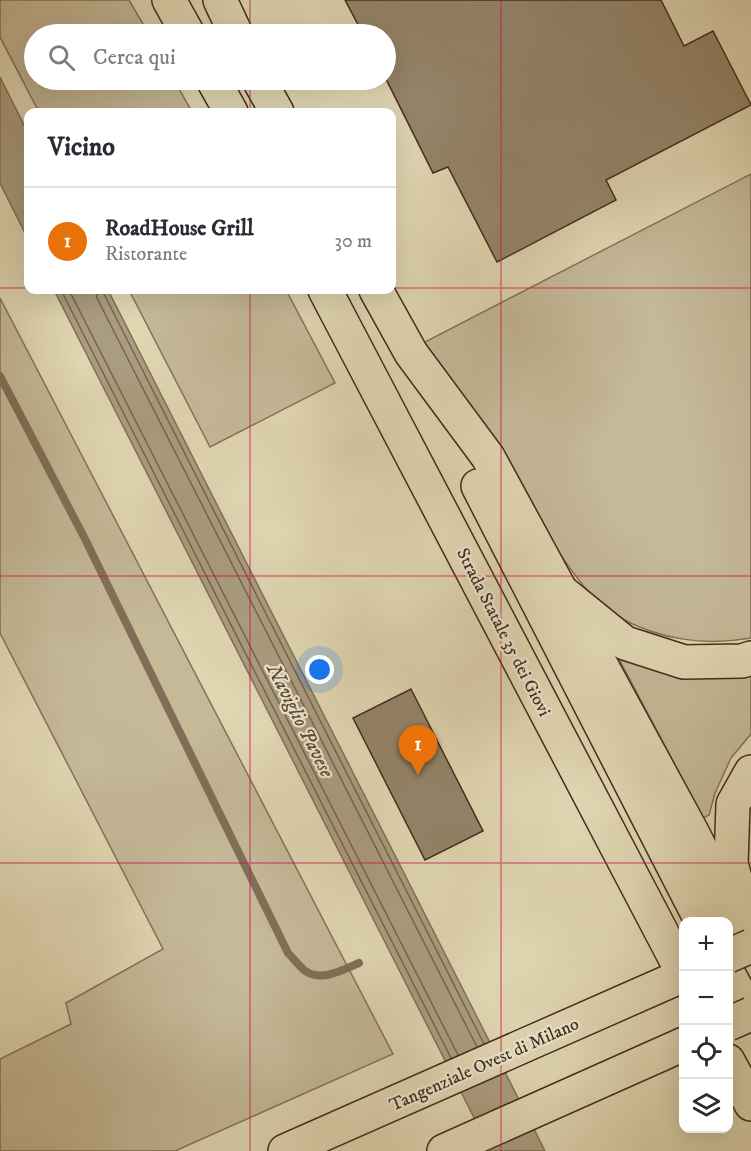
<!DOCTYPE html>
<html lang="it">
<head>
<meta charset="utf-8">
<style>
  :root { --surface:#fff; --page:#f2f2f3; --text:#2b2b33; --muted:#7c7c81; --line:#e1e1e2; --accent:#ea580c }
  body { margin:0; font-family:"IM FELL DW Pica",serif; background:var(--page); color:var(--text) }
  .controls { position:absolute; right:18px; bottom:18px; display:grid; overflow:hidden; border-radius:12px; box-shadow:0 6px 24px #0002 }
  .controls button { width:54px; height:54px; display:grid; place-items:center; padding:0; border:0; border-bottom:2px solid var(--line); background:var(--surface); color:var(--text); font:30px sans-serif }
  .you { position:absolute; left:320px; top:670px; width:21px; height:21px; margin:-15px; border:4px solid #fff; border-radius:50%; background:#1a73e8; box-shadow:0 0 0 9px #1a73e833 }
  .badge { display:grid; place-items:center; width:39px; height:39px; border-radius:50%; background:var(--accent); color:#fff; font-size:20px; font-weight:700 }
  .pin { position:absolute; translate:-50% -50px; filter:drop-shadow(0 2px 3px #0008) }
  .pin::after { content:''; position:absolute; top:32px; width:21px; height:18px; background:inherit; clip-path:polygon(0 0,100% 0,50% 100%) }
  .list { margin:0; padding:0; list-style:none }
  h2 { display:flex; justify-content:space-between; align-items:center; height:78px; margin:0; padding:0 24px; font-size:26px }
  h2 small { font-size:20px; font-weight:400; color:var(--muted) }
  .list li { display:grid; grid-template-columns:39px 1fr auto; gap:18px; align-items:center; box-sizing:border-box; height:108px; padding:0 24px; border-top:2px solid var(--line) }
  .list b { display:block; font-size:22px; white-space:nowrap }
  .list p { margin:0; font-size:20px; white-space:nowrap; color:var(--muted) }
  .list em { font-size:20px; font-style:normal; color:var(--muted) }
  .icon { flex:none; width:33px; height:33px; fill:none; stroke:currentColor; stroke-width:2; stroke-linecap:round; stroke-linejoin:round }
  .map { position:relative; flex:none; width:751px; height:1151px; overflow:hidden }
  .search { position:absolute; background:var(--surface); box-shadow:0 6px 24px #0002; left:24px; top:24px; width:372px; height:66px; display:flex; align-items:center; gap:15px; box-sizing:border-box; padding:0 21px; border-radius:33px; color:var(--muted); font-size:22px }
  .panel { position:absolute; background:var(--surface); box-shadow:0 6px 24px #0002; left:24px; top:108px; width:372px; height:186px; border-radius:12px }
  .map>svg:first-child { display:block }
  .green { fill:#c5b998; stroke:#83725a; stroke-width:1.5 }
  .water { fill:#aa9c7f; stroke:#806f57; stroke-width:1.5 }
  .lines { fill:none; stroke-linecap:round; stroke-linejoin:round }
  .shore { stroke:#76644e; stroke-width:1.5 }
  .stream { stroke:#806f57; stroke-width:8 }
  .building { fill:#94846a; stroke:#412c1c; stroke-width:1.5 }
  .primary-casing { stroke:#412c1c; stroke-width:36 }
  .highway-casing { stroke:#412c1c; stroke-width:36 }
  .primary { stroke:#e0d6b2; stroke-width:33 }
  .highway { stroke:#e0d6b2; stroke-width:33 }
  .highway-bridge-casing { stroke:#412c1c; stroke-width:36; stroke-linecap:butt }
  .highway-bridge { stroke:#e0d6b2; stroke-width:33 }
  .grid { fill:none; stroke:#c2185b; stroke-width:1.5; stroke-opacity:0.55 }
  .labels { text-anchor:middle; stroke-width:4.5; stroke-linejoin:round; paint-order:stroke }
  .street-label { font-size:18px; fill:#412c1c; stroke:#ebe4cd }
  .water-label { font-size:20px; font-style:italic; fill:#5b4835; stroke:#ebe4cd }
</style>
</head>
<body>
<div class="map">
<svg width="751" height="1151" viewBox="0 0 751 1151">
  <rect width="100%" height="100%" fill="#e0d6b2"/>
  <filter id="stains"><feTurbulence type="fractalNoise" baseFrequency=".00333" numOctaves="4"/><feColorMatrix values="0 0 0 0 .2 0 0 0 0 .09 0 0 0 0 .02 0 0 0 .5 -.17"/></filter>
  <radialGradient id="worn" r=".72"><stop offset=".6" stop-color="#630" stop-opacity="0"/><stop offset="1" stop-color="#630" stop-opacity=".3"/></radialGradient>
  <path class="green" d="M0 0H129L149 34H34V80H174L192 112H39L0 37Z
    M751 174V638C706 646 659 640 619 617 589 600 572 570 552 543 506 479 465 410 423 343Z
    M129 290H286L335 383 210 447Z
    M0 298 393 1054 175 1151H0V1059L71 1024 66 1003 163 949 0 633Z
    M618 657 751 673V734L731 758 715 793 709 815 703 818Z"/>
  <path class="water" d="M0 77 28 133V239L0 183Z
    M54 290H108L545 1151H491Z"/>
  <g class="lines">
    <path class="shore" d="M61 290 451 1058
      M69 290 458 1055
      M96 290 97 298 477 1047
      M103 290 104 294 484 1044"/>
    <path class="stream" d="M0 376 84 537 288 953C293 958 298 965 304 970 320 983 343 970 359 963"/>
  </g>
  <path class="building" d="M345 0H661L684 46 713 31 751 105 606 180 616 200 497 262 448 167 433 173 386 79V34H363Z
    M411 689 483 831 425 860 353 718Z"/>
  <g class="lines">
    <g class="primary-casing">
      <path id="primary" d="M169 0 188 34
        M220 0 236 34
        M213 80 231 112
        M259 80 277 112
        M325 290 684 975
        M376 290 411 353 488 457 693 834 742 931
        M478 486 702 922
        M728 973 751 1016
        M728 1061 751 1104"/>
    </g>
    <g class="highway-casing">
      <path id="highway" d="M561 591 625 643 684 662 742 661 751 658
        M751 772 733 804 731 864 751 932
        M285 1151 684 975
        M444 1151 684 1044"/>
    </g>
    <use href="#primary" class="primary"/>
    <use href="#highway" class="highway"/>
    <g class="highway-bridge-casing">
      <path id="highway-bridge" d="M728 956 751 946
        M728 1024 751 1014"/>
    </g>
    <use href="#highway-bridge" class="highway-bridge"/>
  </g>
  <path class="grid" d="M250 0V34M501 0V1151M250 80V112M0 288H28M392 288H751M250 290V1151M0 576H751M0 863H751"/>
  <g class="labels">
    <g class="street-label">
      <text transform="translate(504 632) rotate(63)" y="6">Strada Statale 35 dei Giovi</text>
      <text transform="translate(484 1064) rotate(-24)" y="6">Tangenziale Ovest di Milano</text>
    </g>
    <g class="water-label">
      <text transform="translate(301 720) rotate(63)" y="7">Naviglio Pavese</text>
    </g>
  </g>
  <rect width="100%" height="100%" filter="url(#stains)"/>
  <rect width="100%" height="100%" fill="url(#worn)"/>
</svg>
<div class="controls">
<button>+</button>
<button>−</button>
<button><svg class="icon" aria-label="locate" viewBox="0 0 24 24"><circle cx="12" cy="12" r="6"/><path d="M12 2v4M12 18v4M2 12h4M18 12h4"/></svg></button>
<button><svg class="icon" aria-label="layers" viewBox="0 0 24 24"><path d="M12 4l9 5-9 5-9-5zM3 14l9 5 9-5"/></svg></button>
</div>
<div class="you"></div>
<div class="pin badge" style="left:418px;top:775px;background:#e8710a">1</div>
<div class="search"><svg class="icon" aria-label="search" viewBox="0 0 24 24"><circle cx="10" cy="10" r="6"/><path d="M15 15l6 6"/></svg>Cerca qui</div>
<section class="panel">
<h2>Vicino<small></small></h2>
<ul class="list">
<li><span class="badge" style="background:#e8710a">1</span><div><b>RoadHouse Grill</b><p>Ristorante</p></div><em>30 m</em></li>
</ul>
</section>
</div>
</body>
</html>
